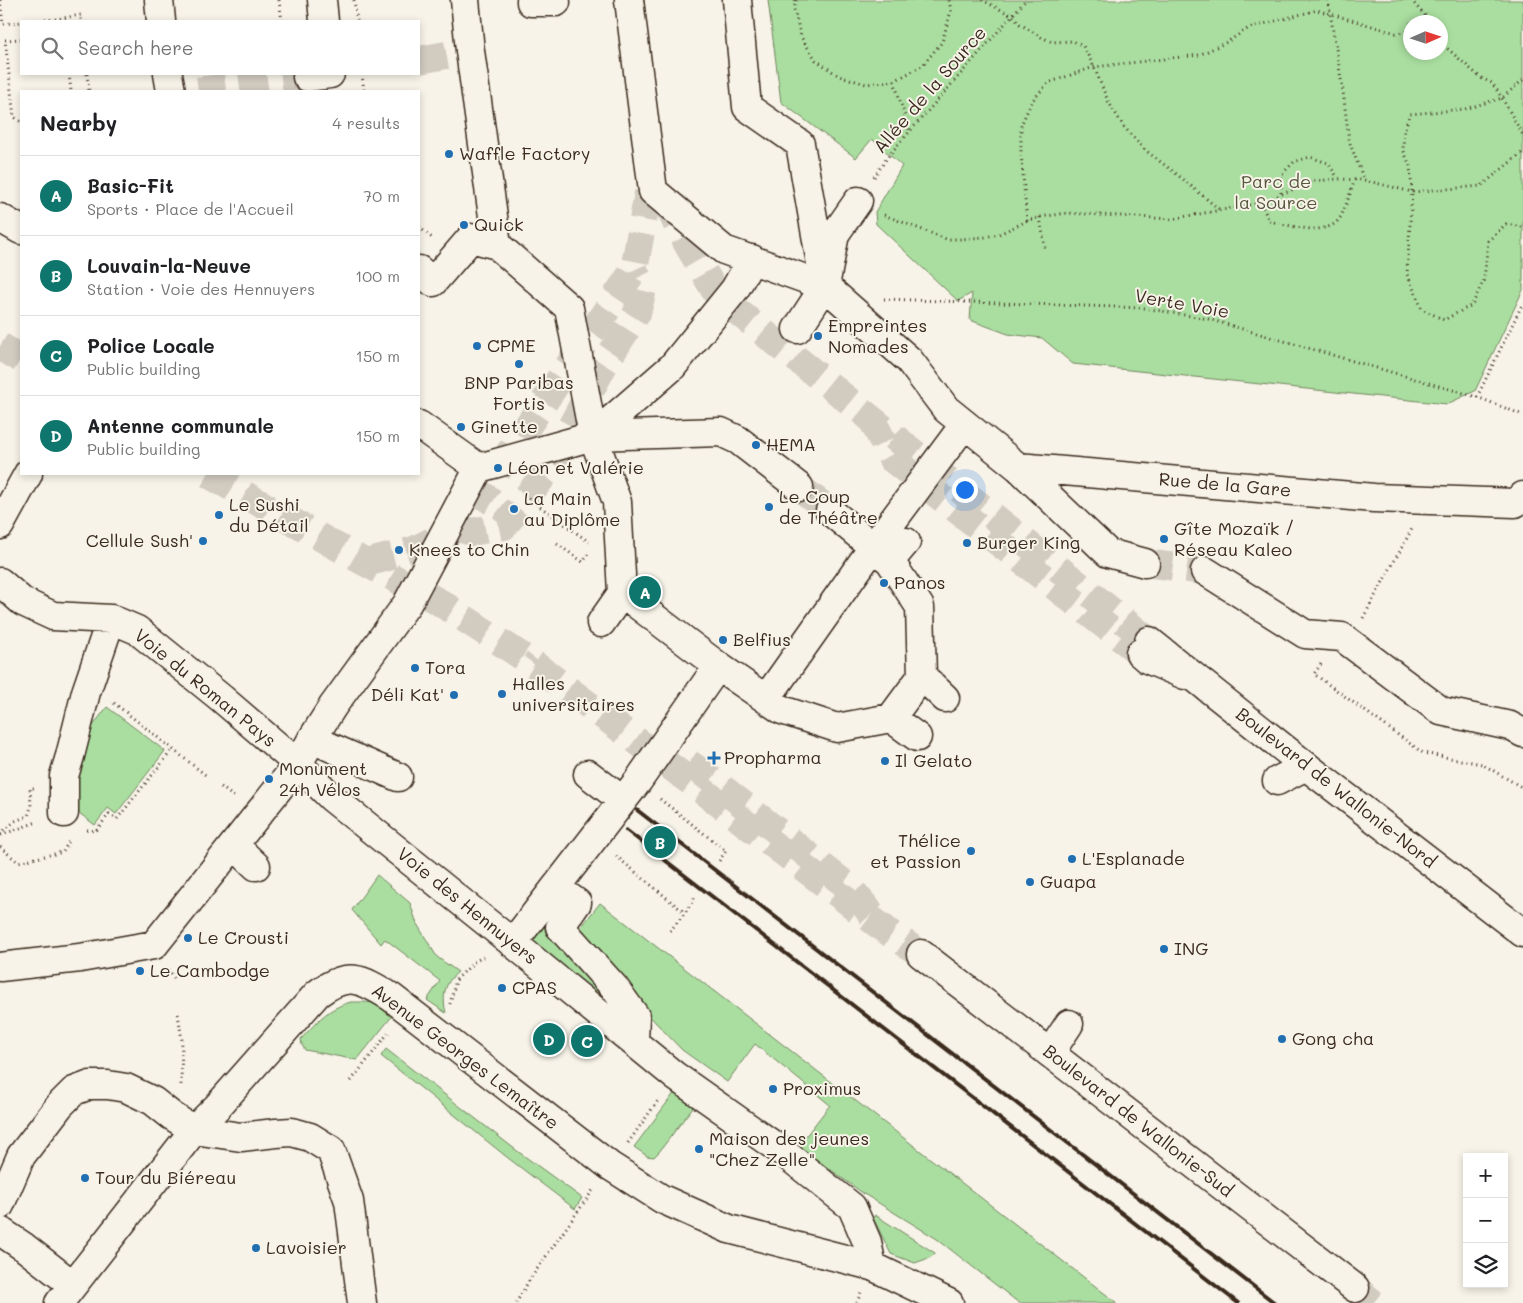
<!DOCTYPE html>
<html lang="en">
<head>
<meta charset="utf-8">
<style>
  :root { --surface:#fff; --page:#f2f2f2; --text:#202124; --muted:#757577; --line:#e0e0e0; --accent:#0f766e }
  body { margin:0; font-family:Mali,sans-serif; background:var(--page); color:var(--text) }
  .controls { position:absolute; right:15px; bottom:15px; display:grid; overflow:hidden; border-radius:0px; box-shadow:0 2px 8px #0003 }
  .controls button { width:45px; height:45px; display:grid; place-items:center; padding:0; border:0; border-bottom:1px solid var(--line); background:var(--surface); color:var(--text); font:25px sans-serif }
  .compass { position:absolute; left:1403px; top:15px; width:45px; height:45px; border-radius:50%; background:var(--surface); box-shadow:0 2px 8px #0003; rotate:87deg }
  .you { position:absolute; left:964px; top:489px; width:18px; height:18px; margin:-12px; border:4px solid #fff; border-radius:50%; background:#1a73e8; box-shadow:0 0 0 8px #1a73e833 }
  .badge { display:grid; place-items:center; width:32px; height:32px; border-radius:50%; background:var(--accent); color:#fff; font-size:16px; font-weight:700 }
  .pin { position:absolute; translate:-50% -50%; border:2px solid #fff; box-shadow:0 1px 5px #0006 }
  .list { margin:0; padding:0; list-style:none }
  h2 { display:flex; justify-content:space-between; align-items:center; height:65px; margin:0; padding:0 20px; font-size:21px }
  h2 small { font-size:16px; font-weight:400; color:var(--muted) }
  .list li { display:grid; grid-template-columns:32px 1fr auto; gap:15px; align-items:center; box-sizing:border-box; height:80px; padding:0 20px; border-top:1px solid var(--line) }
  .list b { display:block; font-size:19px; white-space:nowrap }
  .list p { margin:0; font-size:16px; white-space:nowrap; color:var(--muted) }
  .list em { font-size:16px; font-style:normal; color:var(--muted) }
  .icon { flex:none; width:28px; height:28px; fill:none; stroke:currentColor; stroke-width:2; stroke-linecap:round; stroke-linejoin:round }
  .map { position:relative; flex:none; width:1523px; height:1303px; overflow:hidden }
  .search { position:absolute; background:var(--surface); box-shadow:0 2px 8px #0003; left:20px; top:20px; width:400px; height:55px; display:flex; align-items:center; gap:12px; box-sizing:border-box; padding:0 18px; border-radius:0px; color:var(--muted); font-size:19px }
  .panel { position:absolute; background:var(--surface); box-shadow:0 2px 8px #0003; left:20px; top:90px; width:400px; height:385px; border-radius:0px }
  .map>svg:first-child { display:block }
  .green { fill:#aadea0; stroke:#72845f; fill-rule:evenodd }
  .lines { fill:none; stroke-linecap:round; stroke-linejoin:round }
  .minor-tunnel { stroke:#d1cbc0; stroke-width:28; stroke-dasharray:28 14; stroke-linecap:butt }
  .major-tunnel { stroke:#d1cbc0; stroke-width:28; stroke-dasharray:28 14; stroke-linecap:butt }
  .minor-casing { stroke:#3b2a1e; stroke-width:31 }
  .major-casing { stroke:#3b2a1e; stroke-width:31 }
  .path { stroke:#3b2a1e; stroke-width:3; stroke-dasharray:1 4; stroke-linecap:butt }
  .minor { stroke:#f7f3e8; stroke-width:28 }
  .major { stroke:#f7f3e8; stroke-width:28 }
  .rail { stroke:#3b2a1e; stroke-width:4 }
  .poi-dot { fill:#1f6fb2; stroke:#f7f3e8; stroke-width:2 }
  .labels { text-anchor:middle; stroke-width:4; stroke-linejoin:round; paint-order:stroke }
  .street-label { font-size:18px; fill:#3b2a1e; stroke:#f7f3e8 }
  .poi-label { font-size:18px; fill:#3b2a1e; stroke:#f7f3e8; text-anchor:start }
  .park-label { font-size:18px; fill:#57573e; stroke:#f7f3e8 }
</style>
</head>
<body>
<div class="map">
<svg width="1523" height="1303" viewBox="0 0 1523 1303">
  <rect width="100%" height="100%" fill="#f7f3e8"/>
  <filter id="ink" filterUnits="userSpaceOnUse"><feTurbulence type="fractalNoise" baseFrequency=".02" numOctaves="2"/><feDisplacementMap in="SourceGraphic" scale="10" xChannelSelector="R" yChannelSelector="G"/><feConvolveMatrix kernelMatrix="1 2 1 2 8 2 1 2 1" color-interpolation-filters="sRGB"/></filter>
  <g filter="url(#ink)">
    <path class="green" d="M768 0H1523V290L1475 391 1447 404 1073 364 1042 338 1008 334 970 320 972 293 958 301 876 224 875 212 902 166 872 139 856 158 781 102ZM1410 22H1440V52H1410Z
      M107 707 165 751 116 814 108 808 95 825 75 810 77 752 89 731Z
      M377 875 410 903 417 924 437 957 458 972C444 983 442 996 446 1013L427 1000 440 981 385 939 381 944 352 910Z
      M600 903 1117 1303H1019L937 1239 864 1194 798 1146 830 1105 755 1044 727 1082 682 1050 637 1003 578 931Z
      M541 918 575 955 617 1011 527 936Z
      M351 1002C371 1002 377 1001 393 1015L357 1060 305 1050 302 1045 301 1039C318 1021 326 1009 351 1002Z
      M386 1049 516 1150 582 1198 575 1209 508 1158 381 1056Z
      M678 1088 696 1103 659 1152 654 1157 647 1156 634 1147Z
      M875 1215 935 1253V1254L929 1258 915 1263 891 1254 873 1218Z"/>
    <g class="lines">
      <path class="minor-tunnel" d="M419 60 458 53
        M198 91 307 77
        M871 418 892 459 1140 653
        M799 487 830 511
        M458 528 472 532 504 526 548 470 604 365 637 313 643 289 634 270
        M1145 563 1205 571
        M535 665 538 661
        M649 750 687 762 704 774 850 888 884 929"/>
      <path class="major-tunnel" d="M665 199 682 235 718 296 1149 641
        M0 346 21 359
        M208 474 366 563 441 603 535 665 649 750 884 929 921 954
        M366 563 414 550 458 528 634 270 652 171V167
        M1355 1288 1373 1303"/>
      <g class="minor-casing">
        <path id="minor" d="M159 0 161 21
          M322 0 324 21
          M531 0V2H556
          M629 0 653 191 724 250 825 286 909 360 946 409 1018 467 1374 498 1515 503 1523 496
          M737 0 747 107 800 144 825 286
          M168 74 171 91
          M307 77 330 74
          M0 218 21 230
          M419 270 433 282 471 238 497 245
          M797 329 825 286 835 234 858 201
          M419 425 479 468
          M593 436 672 367 735 289 752 259
          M593 436 721 432 738 440 799 487
          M593 436 617 502 622 593
          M1018 467 1108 553 1145 563
          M0 525 28 474
          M890 561 906 542
          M1205 571 1305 634 1342 637 1441 711 1510 726 1523 733
          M0 582 23 602 53 616 111 619 137 630 221 698 298 764 332 798 525 953 609 1022 675 1076 783 1152 852 1207 867 1242 872 1266
          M601 623 622 593 718 666 782 710 837 728 891 718 922 676 920 607 890 561 830 511
          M1140 653 1147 659 1185 675
          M922 676 945 698
          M766 699 874 546 964 425
          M891 718 917 737
          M312 739 398 777
          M588 774 622 800
          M1277 781 1306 766
          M64 813V776L70 756 86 692 111 619
          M234 845 256 866
          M562 892 577 903 560 927 614 987 635 1016 634 1042
          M509 940 521 932 638 781 718 666
          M0 967 80 958 154 945 298 764 312 739 333 706 407 604 479 468 593 436 569 308 497 245 470 51 465 0
          M1050 1053 1069 1024
          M0 1205 21 1156 60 1105 74 1091 90 1085H108L126 1088 153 1101 172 1116 194 1130 241 1137 276 1133 292 1132 310 1137 331 1150 349 1201 362 1303
          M0 1231 24 1247 73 1285
          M59 1303 194 1130 217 1107 317 994C347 971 361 978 391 997L610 1166 662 1199 729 1229 872 1266 949 1303"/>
      </g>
      <g class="major-casing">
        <path id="major" d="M1149 641 1306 766 1523 933
          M921 954 1355 1288"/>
      </g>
      <path class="path" d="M0 0 3 24 21 22
        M279 0 282 21
        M354 0 357 21
        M796 0 794 9 801 37 816 60 839 76 866 84 894 81 922 66 942 42 951 11 949 0
        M982 0 1013 16 1020 24 1041 37 1052 42 1073 41 1083 46 1094 67 1108 101 1124 127 1145 150 1179 176 1220 210
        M1328 0 1343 91 1349 141 1364 180
        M1411 0 1431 22
        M30 21 57 19 81 15V21
        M21 39 5 40 14 117 21 122
        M1440 42 1481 78 1492 83 1502 98 1523 135
        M69 74 71 91
        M87 74 89 91
        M362 74 364 91
        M1523 80 1502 98 1465 109 1410 114 1404 131 1403 149 1410 166 1412 192 1407 274 1422 309 1444 320 1472 305 1484 280 1488 241 1506 224 1523 227
        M894 81 910 132
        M874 177 889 155 1026 0
        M1281 193V175L1294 162 1310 157 1328 163 1338 178
        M1261 203 1269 221C1288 225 1330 239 1341 216 1347 205 1350 192 1355 180
        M884 215 946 239H960L985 237 999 234 1027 221 1040 217 1068 213 1171 219 1261 203 1313 181 1339 179 1364 180 1412 192 1481 186 1523 152
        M1040 217 1045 248
        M1027 221 1021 153V125L1032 101 1048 83 1094 67 1199 55 1227 42 1249 28 1317 10 1396 33 1410 32
        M419 227 432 238
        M884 299 1144 308 1208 319 1477 397 1523 415
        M1477 397 1523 303
        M524 495 589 542
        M557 544 583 562 590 552
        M1363 618 1412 529
        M1321 664 1314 674 1423 753 1482 764 1523 788
        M114 703 208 777
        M221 787 234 797
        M660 799 726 851 719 861
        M87 830 96 831 109 814 117 819 173 749
        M0 834 15 821 28 816 31 807 30 788H34
        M1 835 37 822
        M0 847 18 862 63 852 69 841
        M616 856 685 913
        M670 931 685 913 696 895
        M168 969 174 978
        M450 1004 456 980 474 962 483 957
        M178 1014 182 1040 181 1085
        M351 1081 389 1032
        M628 1143 659 1099
        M516 1303 530 1279 593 1190
        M857 1303 861 1292"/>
      <use href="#minor" class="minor"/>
      <use href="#major" class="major"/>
      <path class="rail" d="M637 810 1275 1303
        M626 830 1238 1303"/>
    </g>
  </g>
  <g class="poi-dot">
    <circle cx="449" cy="154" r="5"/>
    <circle cx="464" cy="225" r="5"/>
    <circle cx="818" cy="336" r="5"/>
    <circle cx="477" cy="346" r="5"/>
    <circle cx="519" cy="364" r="5"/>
    <circle cx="461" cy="427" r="5"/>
    <circle cx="756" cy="445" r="5"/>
    <circle cx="498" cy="468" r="5"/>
    <circle cx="769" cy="507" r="5"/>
    <circle cx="514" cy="509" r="5"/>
    <circle cx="219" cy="515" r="5"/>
    <circle cx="1164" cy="539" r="5"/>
    <circle cx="203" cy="541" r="5"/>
    <circle cx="967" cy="543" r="5"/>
    <circle cx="399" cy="550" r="5"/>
    <circle cx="884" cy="583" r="5"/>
    <circle cx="723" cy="640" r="5"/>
    <circle cx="415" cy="668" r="5"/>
    <circle cx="502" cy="694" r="5"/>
    <circle cx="454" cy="695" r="5"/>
    <path d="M711.5 750.5h5v5h5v5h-5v5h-5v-5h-5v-5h5z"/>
    <circle cx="885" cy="761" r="5"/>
    <circle cx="269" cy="779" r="5"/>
    <circle cx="971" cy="851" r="5"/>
    <circle cx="1072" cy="859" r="5"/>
    <circle cx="1030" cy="882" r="5"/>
    <circle cx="188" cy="938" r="5"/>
    <circle cx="1164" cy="949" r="5"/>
    <circle cx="140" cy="971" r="5"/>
    <circle cx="502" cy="988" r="5"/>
    <circle cx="1282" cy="1039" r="5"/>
    <circle cx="773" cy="1089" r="5"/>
    <circle cx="699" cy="1149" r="5"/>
    <circle cx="85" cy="1178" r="5"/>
    <circle cx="256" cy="1248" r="5"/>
  </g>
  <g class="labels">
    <g class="street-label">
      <text transform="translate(930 90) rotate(-49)" y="6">Allée de la Source</text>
      <text transform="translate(1182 304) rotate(10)" y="6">Verte Voie</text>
      <text transform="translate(1225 485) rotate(5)" y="6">Rue de la Gare</text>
      <text transform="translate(205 688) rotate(39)" y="6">Voie du Roman Pays</text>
      <text transform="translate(1336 788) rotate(38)" y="6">Boulevard de Wallonie-Nord</text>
      <text transform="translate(467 906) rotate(39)" y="6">Voie des Hennuyers</text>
      <text transform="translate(465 1057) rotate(37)" y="6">Avenue Georges Lemaître</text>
      <text transform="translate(1138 1121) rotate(38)" y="6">Boulevard de Wallonie-Sud</text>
    </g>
    <g class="poi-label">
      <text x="459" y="160">Waffle Factory</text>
      <text x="474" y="231">Quick</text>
      <text x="828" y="332">Empreintes<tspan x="828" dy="21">Nomades</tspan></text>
      <text x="487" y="352">CPME</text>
      <text x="519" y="389" text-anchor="middle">BNP Paribas<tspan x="519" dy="21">Fortis</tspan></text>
      <text x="471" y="433">Ginette</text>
      <text x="766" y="451">HEMA</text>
      <text x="508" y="474">Léon et Valérie</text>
      <text x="779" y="503">Le Coup<tspan x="779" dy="21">de Théâtre</tspan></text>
      <text x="524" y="505">La Main<tspan x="524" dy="21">au Diplôme</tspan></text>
      <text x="229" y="511">Le Sushi<tspan x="229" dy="21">du Détail</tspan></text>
      <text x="1174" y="535">Gîte Mozaïk /<tspan x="1174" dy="21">Réseau Kaleo</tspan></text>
      <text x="193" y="547" text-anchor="end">Cellule Sush'</text>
      <text x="977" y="549">Burger King</text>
      <text x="409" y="556">Knees to Chin</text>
      <text x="894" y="589">Panos</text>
      <text x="733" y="646">Belfius</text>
      <text x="425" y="674">Tora</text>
      <text x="512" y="690">Halles<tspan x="512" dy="21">universitaires</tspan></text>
      <text x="444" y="701" text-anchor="end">Déli Kat'</text>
      <text x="724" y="764">Propharma</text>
      <text x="895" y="767">Il Gelato</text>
      <text x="279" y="775">Monument<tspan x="279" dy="21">24h Vélos</tspan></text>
      <text x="961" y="847" text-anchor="end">Thélice<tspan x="961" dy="21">et Passion</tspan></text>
      <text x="1082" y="865">L'Esplanade</text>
      <text x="1040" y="888">Guapa</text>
      <text x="198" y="944">Le Crousti</text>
      <text x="1174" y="955">ING</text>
      <text x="150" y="977">Le Cambodge</text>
      <text x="512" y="994">CPAS</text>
      <text x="1292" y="1045">Gong cha</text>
      <text x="783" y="1095">Proximus</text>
      <text x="709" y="1145">Maison des jeunes<tspan x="709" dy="21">"Chez Zelle"</tspan></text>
      <text x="95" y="1184">Tour du Biéreau</text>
      <text x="266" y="1254">Lavoisier</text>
    </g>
    <g class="park-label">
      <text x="1276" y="188">Parc de<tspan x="1276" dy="21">la Source</tspan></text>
    </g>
  </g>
</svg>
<div class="controls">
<button>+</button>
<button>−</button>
<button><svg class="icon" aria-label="layers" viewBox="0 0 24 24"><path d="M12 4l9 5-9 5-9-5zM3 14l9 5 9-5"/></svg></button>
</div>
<svg class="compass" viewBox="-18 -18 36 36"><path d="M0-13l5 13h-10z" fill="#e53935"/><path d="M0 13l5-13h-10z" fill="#757577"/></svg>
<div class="you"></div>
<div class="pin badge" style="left:645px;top:592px">A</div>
<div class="pin badge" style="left:660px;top:842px">B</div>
<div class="pin badge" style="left:587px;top:1041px">C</div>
<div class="pin badge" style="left:549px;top:1039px">D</div>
<div class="search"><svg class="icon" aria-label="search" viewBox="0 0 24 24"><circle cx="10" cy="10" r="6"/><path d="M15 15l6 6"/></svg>Search here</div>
<section class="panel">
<h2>Nearby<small>4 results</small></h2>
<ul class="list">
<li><span class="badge">A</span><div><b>Basic-Fit</b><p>Sports · Place de l'Accueil</p></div><em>70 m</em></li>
<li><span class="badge">B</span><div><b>Louvain-la-Neuve</b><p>Station · Voie des Hennuyers</p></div><em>100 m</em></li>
<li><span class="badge">C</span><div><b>Police Locale</b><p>Public building</p></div><em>150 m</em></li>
<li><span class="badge">D</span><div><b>Antenne communale</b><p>Public building</p></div><em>150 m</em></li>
</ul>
</section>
</div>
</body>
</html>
